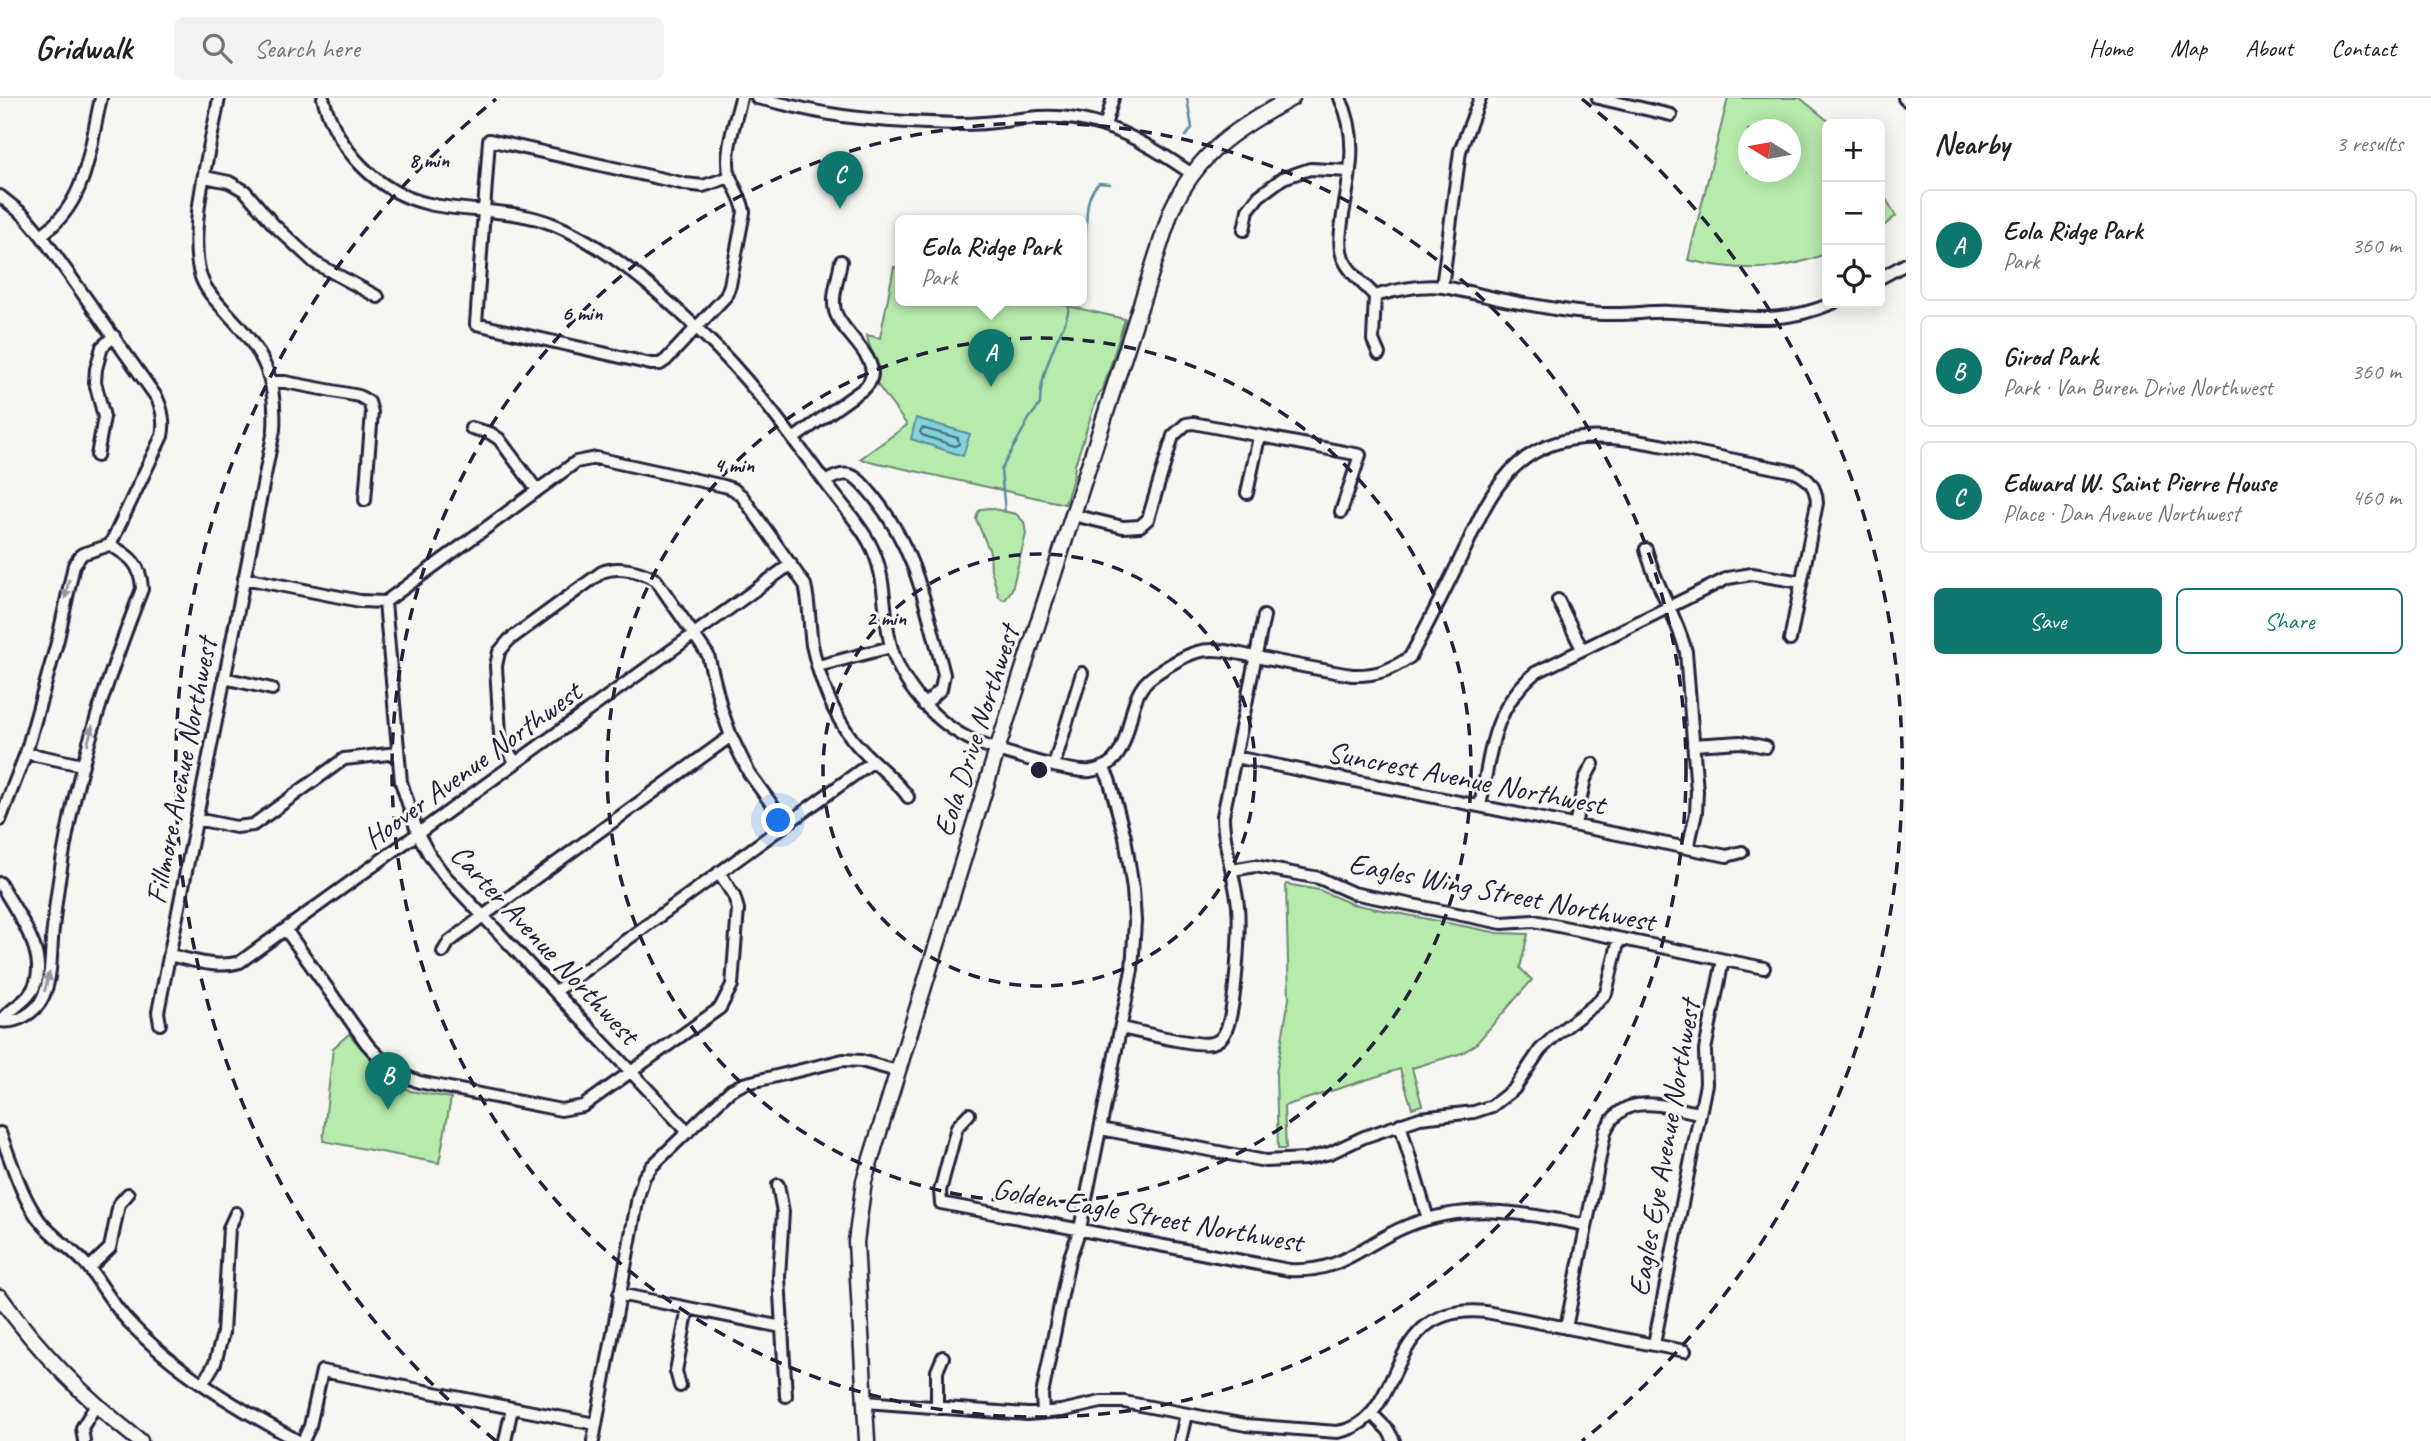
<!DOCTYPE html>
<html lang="en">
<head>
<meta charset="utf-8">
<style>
  :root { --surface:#fff; --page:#f2f2f2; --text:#202124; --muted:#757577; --line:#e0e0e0; --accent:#0f766e }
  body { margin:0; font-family:Caveat,sans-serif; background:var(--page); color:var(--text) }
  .controls { position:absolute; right:21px; top:21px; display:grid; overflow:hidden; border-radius:10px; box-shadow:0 4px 18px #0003 }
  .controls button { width:63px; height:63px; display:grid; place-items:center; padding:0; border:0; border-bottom:2px solid var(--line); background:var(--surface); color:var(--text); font:35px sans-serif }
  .compass { position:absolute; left:1738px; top:21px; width:63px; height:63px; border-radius:50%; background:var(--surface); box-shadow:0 4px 18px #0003; rotate:281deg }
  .you { position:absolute; left:779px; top:723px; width:24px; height:24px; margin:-18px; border:5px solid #fff; border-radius:50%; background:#1a73e8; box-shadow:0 0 0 10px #1a73e833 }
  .badge { display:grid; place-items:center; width:46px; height:46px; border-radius:50%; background:var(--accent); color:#fff; font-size:23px; font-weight:700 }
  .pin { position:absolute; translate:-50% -58px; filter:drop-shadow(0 2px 4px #0008) }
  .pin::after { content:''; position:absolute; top:37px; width:24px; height:21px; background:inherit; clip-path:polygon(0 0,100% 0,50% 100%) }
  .popup { position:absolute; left:895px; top:117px; width:192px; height:91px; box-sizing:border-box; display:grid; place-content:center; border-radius:10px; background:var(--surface); filter:drop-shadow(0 2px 5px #0005); font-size:23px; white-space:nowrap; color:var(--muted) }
  .popup b { font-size:26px; color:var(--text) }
  .popup::after { content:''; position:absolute; left:50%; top:100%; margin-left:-14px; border:14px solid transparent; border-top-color:var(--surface) }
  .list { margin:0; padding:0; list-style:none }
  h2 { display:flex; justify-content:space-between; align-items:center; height:91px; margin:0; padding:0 28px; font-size:30px }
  h2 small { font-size:23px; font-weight:400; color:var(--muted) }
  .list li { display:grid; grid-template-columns:46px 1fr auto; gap:21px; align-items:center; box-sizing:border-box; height:112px; margin:0 14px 14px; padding:0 14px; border:2px solid var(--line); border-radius:10px }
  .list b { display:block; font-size:26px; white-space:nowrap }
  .list p { margin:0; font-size:23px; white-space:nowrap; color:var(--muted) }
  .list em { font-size:23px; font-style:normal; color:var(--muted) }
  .actions { display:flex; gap:14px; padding:21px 28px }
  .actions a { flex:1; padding:16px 0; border:2px solid var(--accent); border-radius:10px; text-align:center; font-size:24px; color:var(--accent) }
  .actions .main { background:var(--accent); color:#fff }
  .icon { flex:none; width:38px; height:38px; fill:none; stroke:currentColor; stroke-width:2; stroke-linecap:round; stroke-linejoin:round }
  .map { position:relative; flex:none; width:1906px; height:1343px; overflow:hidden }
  header { display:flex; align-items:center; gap:42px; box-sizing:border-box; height:98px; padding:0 35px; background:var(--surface); border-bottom:2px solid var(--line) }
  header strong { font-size:33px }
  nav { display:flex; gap:38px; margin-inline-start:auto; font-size:24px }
  .search { width:490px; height:63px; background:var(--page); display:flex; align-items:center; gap:18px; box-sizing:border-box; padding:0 24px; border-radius:10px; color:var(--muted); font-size:26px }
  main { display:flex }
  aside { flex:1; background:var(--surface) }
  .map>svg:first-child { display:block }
  .green { fill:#b7ebac; stroke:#6c8674; stroke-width:2; fill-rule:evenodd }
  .water { fill:#82d3db; stroke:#5c8c9b; stroke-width:2 }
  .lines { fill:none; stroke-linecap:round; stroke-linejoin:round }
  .shore { stroke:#48697b; stroke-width:2 }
  .stream { stroke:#5c8c9b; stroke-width:2.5 }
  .minor-casing { stroke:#22223b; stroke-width:16 }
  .major-casing { stroke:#22223b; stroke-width:19 }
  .minor { stroke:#f6f6f2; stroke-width:10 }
  .major { stroke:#f6f6f2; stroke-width:14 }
  .oneway { fill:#9797a0 }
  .ring { fill:none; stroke:#22223b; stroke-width:3.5; stroke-dasharray:12 9 }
  .labels { text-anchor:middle; stroke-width:6; stroke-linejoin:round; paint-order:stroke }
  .street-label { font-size:30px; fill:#22223b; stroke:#f6f6f2 }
  .centre { fill:#22223b; stroke:#f6f6f2; stroke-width:3.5 }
  .ring-label { font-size:21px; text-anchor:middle; font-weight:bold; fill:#22223b; stroke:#f6f6f2; stroke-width:6; stroke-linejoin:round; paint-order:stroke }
</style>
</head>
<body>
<header>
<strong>Gridwalk</strong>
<div class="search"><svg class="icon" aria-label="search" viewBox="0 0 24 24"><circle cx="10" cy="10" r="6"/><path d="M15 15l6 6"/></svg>Search here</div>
<nav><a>Home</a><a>Map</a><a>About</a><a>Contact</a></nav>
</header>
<main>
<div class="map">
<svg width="1906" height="1343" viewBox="0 0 1906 1343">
  <rect width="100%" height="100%" fill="#f6f6f2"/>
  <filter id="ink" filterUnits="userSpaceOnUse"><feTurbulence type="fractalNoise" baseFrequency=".0143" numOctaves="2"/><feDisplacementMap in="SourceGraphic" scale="14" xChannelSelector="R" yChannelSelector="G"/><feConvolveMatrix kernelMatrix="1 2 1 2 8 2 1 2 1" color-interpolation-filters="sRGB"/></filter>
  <g filter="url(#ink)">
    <path class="green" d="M1728 0H1800L1832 26H1827V155C1781 175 1736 173 1688 162ZM1748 32H1790V74H1748Z
      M1880 91 1896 118 1880 131Z
      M894 169 900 170V203H1046L1125 221 1103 291 1097 299 1075 367 1074 377 1065 406 860 361 907 327 877 286C884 262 869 258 867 237L880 240Z
      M989 410 1016 416 1024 424 1026 436 1012 491 1006 501 1003 502 999 499 991 472 990 454 976 421 978 414 982 411Z
      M1286 786 1319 792 1352 806 1498 835 1528 836 1520 870 1532 882 1475 947 1462 955 1412 970 1422 1007 1412 1010 1400 971 1284 1008 1286 1051H1278L1276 976 1289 901Z
      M349 936 375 966 410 993 451 1000 439 1065 323 1043 333 950Z"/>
    <path class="water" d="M916 320 970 336 963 358 911 341Z"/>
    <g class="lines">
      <path class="shore" d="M922 330 958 340 959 346 955 348 922 337 920 334Z"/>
      <path class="stream" d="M1186 38 1192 30 1187 0
        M1082 151C1091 129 1080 102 1099 85L1110 86
        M1005 414 1001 372 1029 321 1040 306C1040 285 1047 266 1055 246 1061 232 1069 219 1070 203"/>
      <g class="minor-casing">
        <path id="minor" d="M323 0C337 51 376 94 429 106 471 115 514 110 555 127 607 148 664 198 704 237 749 280 785 330 822 380 837 401 856 421 869 444 885 473 883 502 888 533 895 584 938 631 986 648 1006 655 1070 675 1090 673 1135 667 1123 615 1143 588 1150 577 1185 557 1197 554 1218 548 1241 557 1261 560 1291 566 1322 572 1352 577 1376 578 1391 572 1410 559 1430 523 1448 486 1466 449 1476 427 1486 403 1502 383 1551 320 1623 340 1690 353 1725 360 1760 367 1795 374 1810 381 1816 389 1817 405L1790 542
          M757 0C781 5 806 12 830 16 873 23 916 25 959 26 985 27 1012 21 1039 19 1097 15 1146 44 1192 76
          M1340 0C1359 39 1350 76 1343 117 1341 131 1338 147 1343 160 1350 176 1364 186 1375 198
          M1598 0 1671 17
          M1904 0 1906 2
          M1105 28 1113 0
          M205 79 229 84 245 93 274 127 315 165 378 199
          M730 79 703 88 685 86 489 42 476 226 651 266H660L666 262 726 198 730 187 744 114C742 99 734 91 730 78 723 57 736 21 741 0
          M0 98 25 118 41 137 157 300C163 313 165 324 162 338L110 447
          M1244 132 1248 112 1259 98 1283 80 1310 71 1350 73
          M41 137C88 105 89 51 101 0
          M1880 180 1906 166
          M1442 189 1460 53 1480 0
          M1375 198C1396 192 1421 186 1443 189 1473 194 1502 203 1532 207 1560 212 1589 217 1617 216 1635 216 1653 213 1671 214 1733 216 1773 231 1833 205
          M1375 198 1373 242 1379 256
          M272 284H285L359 298 369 304 372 314 365 402
          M471 330 490 335 499 341 537 392
          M793 341 866 289C888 264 842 237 835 213 831 198 839 178 841 163
          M97 358 104 319 95 284 96 271 102 249 114 238
          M825 384C850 368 857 379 873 398 917 452 926 510 944 576L941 591 924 607
          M1247 395 1259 339
          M1073 417 1123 429 1140 428 1148 421 1173 338 1186 326 1193 325 1360 357 1341 414
          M1646 451C1655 487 1677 518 1686 554L1697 693 1696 715 1688 750
          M244 480 360 503 385 504 576 364 596 360 724 388 733 391 742 398 805 487C810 507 809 527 812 547 819 579 832 614 852 641 869 663 893 677 908 699
          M1558 502 1582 551
          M385 504 401 684 418 736 430 758 445 778 688 1034
          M818 568 891 549
          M224 580 272 591
          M1693 647 1741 644 1766 649
          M26 655 82 667
          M1235 659 1727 758 1742 754
          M515 664 503 645 500 636 496 568 499 554 509 542 602 474C618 467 641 473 656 482L708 557 722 613 731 638 749 675 786 726
          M1054 667 1082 575
          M1480 708C1491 655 1491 612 1535 575L1728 480 1752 476 1801 484
          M196 721 236 729 253 727 344 661 397 655
          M0 722 26 655 58 541 74 467 82 456 110 447
          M1575 727 1585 681 1593 666
          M1232 772 1255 768 1319 780 1353 795 1502 825 1534 823 1764 870
          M0 785C16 815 56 863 29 897 21 907 9 912 1 923
          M286 832 367 946C383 964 396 975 419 984L561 1012 583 1008 720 910 732 887 738 811 734 798 719 774
          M443 854 449 844 483 818 731 638
          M169 857C192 862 217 871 240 864L791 466
          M556 893 872 664
          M0 923C16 926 36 915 43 899 53 877 50 854 53 831 56 799 61 767 67 736 83 651 111 571 142 491 141 466 130 458 110 447
          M160 926 158 914 274 332C277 281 264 254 229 217 219 206 206 194 201 179 186 134 211 48 219 0
          M1122 930C1140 934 1197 949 1212 945 1217 944 1222 940 1224 936 1236 918 1240 831 1238 808 1235 778 1223 748 1223 718L1264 518
          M969 1016 957 1029 940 1093 941 1105 1289 1172C1343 1175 1362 1146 1407 1128 1470 1103 1522 1115 1586 1127
          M1400 1026 1428 1121
          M1101 1031 1265 1063 1306 1061 1330 1055 1364 1039 1420 1020 1474 1014 1492 1008 1514 991 1540 952 1558 935 1598 904 1606 895 1619 841
          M0 1035C12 1064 21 1099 40 1123 54 1141 76 1153 90 1171 103 1189 113 1207 128 1223 175 1274 238 1310 298 1343
          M778 1087 783 1114 779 1179 786 1298
          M89 1170 110 1150 119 1106 128 1096
          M619 1196 782 1229
          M1566 1230 1605 1034C1623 991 1665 1009 1700 1015
          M1654 1246 1706 986 1705 952 1723 862
          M203 1285 215 1265 223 1235 229 1130 236 1115
          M680 1288 676 1273 688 1210
          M865 1304 1027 1316 1061 1313 1101 1304H1124L1246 1327 1337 1334C1411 1323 1378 1203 1486 1214L1685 1253
          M937 1310V1273L943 1259
          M1043 1315 1042 1297 1069 1162 1080 1131 1132 872 1135 823 1133 791 1125 739 1109 681 1103 669
          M1372 1316 1388 1332 1394 1343
          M84 1343 82 1330 96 1307
          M303 1343 310 1328 322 1273 595 1326
          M505 1343 512 1310
          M593 1343 638 1099 644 1079 652 1068 731 992 743 986 843 962 861 963 897 973
          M1180 1343 1186 1316"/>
      </g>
      <g class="major-casing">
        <path id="major" d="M0 1199C39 1254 87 1302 140 1343
          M867 1343 856 1144 864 1083 997 652 1171 113C1198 54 1237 30 1292 0"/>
      </g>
      <use href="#minor" class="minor"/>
      <use href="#major" class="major"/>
    </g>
    <defs><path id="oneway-solid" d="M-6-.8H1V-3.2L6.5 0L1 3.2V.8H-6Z" transform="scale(1.75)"/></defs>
    <g class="oneway">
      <use href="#oneway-solid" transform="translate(67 491) rotate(101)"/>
      <use href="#oneway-solid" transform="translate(90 637) rotate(-75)"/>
      <use href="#oneway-solid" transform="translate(47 884) rotate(-75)"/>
    </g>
  </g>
  <g class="ring">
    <circle cx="1039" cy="672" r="216"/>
    <circle cx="1039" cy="672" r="432"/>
    <circle cx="1039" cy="672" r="647"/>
    <path d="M496 1343A863 863 0 0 1 496 1M1582 1A863 863 0 0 1 1582 1343"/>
  </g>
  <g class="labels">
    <g class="street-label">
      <text transform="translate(976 633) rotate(-72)" y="10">Eola Drive Northwest</text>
      <text transform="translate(472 667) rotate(-36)" y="10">Hoover Avenue Northwest</text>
      <text transform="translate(181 673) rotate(-79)" y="10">Fillmore Avenue Northwest</text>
      <text transform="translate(1466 680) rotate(11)" y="10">Suncrest Avenue Northwest</text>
      <text transform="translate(1502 794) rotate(11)" y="10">Eagles Wing Street Northwest</text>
      <text transform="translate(545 846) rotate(47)" y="10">Carter Avenue Northwest</text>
      <text transform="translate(1664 1050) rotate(-80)" y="10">Eagles Eye Avenue Northwest</text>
      <text transform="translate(1148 1117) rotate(10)" y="10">Golden Eagle Street Northwest</text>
    </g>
  </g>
  <circle cx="1039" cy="672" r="10" class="centre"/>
  <g class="ring-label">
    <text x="429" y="69">8 min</text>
    <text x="582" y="222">6 min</text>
    <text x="734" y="374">4 min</text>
    <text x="886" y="527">2 min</text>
  </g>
</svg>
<div class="controls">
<button>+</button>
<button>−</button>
<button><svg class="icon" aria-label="locate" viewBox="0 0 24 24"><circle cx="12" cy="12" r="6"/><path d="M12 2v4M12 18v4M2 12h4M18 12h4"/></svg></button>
</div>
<svg class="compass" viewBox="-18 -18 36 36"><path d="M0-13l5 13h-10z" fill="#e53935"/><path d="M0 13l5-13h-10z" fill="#757577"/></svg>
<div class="you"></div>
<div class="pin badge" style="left:991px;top:289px">A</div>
<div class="popup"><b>Eola Ridge Park</b>Park</div>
<div class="pin badge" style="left:388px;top:1012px">B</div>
<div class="pin badge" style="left:840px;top:111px">C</div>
</div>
<aside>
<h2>Nearby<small>3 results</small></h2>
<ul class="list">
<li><span class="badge">A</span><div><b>Eola Ridge Park</b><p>Park</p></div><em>360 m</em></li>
<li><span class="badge">B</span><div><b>Girod Park</b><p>Park · Van Buren Drive Northwest</p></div><em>360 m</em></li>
<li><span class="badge">C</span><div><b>Edward W. Saint Pierre House</b><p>Place · Dan Avenue Northwest</p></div><em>460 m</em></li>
</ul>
<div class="actions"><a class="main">Save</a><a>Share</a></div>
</aside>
</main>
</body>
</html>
